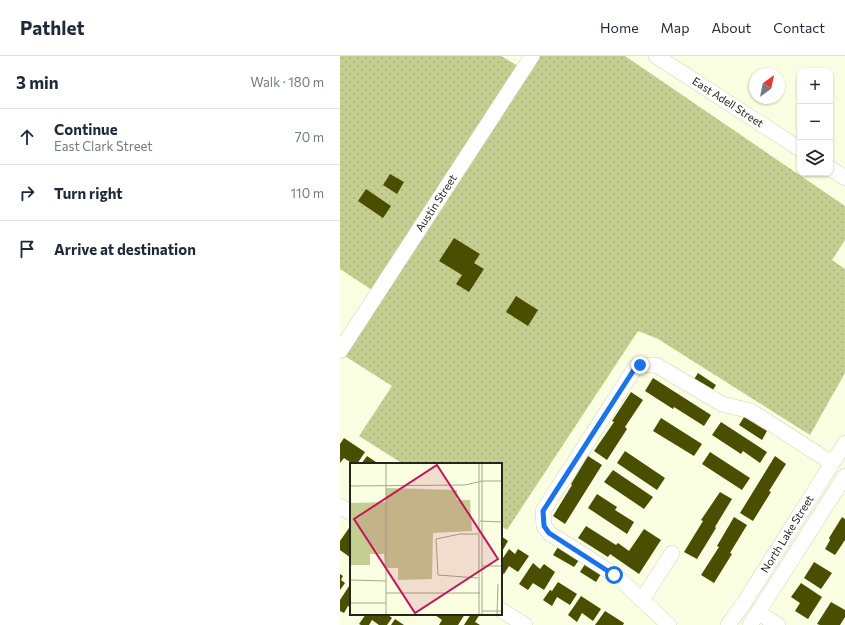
<!DOCTYPE html>
<html lang="en">
<head>
<meta charset="utf-8">
<style>
  :root { --surface:#fff; --page:#f6f6f7; --text:#1f2937; --muted:#747a83; --line:#e0e1e3 }
  body { margin:0; font-family:Commissioner,sans-serif; background:var(--page); color:var(--text) }
  .controls { position:absolute; right:12px; top:12px; display:grid; overflow:hidden; border-radius:8px; box-shadow:0 1px 3px #0004 }
  .controls button { width:36px; height:36px; display:grid; place-items:center; padding:0; border:0; border-bottom:1px solid var(--line); background:var(--surface); color:var(--text); font:20px sans-serif }
  .compass { position:absolute; left:409px; top:12px; width:36px; height:36px; border-radius:50%; background:var(--surface); box-shadow:0 1px 3px #0004; rotate:33deg }
  .stop { position:absolute; width:12px; height:12px; margin:-9px; border:3px solid #1a73e8; border-radius:50%; background:#fff }
  .stop.end { background:#1a73e8; border-color:#fff; box-shadow:0 1px 4px #0008 }
  .list { margin:0; padding:0; list-style:none }
  h2 { display:flex; justify-content:space-between; align-items:center; height:52px; margin:0; padding:0 16px; font-size:17px }
  h2 small { font-size:13px; font-weight:400; color:var(--muted) }
  .list li { display:grid; grid-template-columns:26px 1fr auto; gap:12px; align-items:center; box-sizing:border-box; height:56px; padding:0 16px; border-top:1px solid var(--line) }
  .list b { display:block; font-size:15px; white-space:nowrap }
  .list p { margin:0; font-size:13px; white-space:nowrap; color:var(--muted) }
  .list em { font-size:13px; font-style:normal; color:var(--muted) }
  .icon { flex:none; width:22px; height:22px; fill:none; stroke:currentColor; stroke-width:2; stroke-linecap:round; stroke-linejoin:round }
  .map { position:relative; flex:none; width:505px; height:569px; overflow:hidden }
  header { display:flex; align-items:center; gap:24px; box-sizing:border-box; height:56px; padding:0 20px; background:var(--surface); border-bottom:1px solid var(--line) }
  header strong { font-size:19px }
  nav { display:flex; gap:22px; margin-inline-start:auto; font-size:14px }
  main { display:flex }
  aside { flex:1; background:var(--surface) }
  .map>svg:first-child { display:block }
  .grass { fill:url(#grass-dots) }
  .building { fill:#494e01 }
  .lines { fill:none; stroke-linecap:round; stroke-linejoin:round }
  .minor-casing { stroke:#d0d4b7; stroke-width:16 }
  .minor { stroke:#fff; stroke-width:15 }
  .route { stroke:#1a73e8; stroke-width:5 }
  .labels { text-anchor:middle; stroke-width:4; stroke-linejoin:round; paint-order:stroke }
  .street-label { font-size:11px; fill:#23241a; stroke:#fff }
  .inset-road { fill:none; stroke:#a4a791; stroke-width:1 }
  .view { fill:#c2185b; fill-opacity:0.15; stroke:#c2185b; stroke-width:2 }
  .inset-edge { fill:none; stroke:#23241a; stroke-width:2 }
</style>
</head>
<body>
<header>
<strong>Pathlet</strong>
<nav><a>Home</a><a>Map</a><a>About</a><a>Contact</a></nav>
</header>
<main>
<aside>
<h2>3 min<small>Walk · 180 m</small></h2>
<ul class="list">
<li><svg class="icon" aria-label="ahead" viewBox="0 0 24 24"><path d="M12 20V5M6 11l6-6 6 6"/></svg><div><b>Continue</b><p>East Clark Street</p></div><em>70 m</em></li>
<li><svg class="icon" aria-label="right" viewBox="0 0 24 24"><path d="M7 20v-9h11M14 6l5 5-5 5"/></svg><div><b>Turn right</b></div><em>110 m</em></li>
<li><svg class="icon" aria-label="arrive" viewBox="0 0 24 24"><path d="M6 21V4h12l-3 4 3 4H6"/></svg><div><b>Arrive at destination</b></div></li>
</ul>
</aside>
<div class="map">
<svg width="505" height="569" viewBox="0 0 505 569">
  <defs>
    <pattern id="grass-dots" width="8" height="8" patternUnits="userSpaceOnUse"><rect width="8" height="8" fill="#c5ce91"/><path d="M2 2h.1M6 6h.1" fill="none" stroke="#a9b17c" stroke-width="1.8" stroke-linecap="round"/></pattern>
  </defs>
  <rect width="100%" height="100%" fill="#faffe1"/>
  <path class="grass" d="M0 0H161L185 14 195 0H285L505 150V184L492 204 505 213V317L470 379 318 283 298 275 167 474 161 470V408H63L19 380 52 330 0 297 32 234 0 213Z"/>
  <path class="building" d="M50 118 64 126 57 138 43 129Z
    M26 133 51 150 43 162 18 145Z
    M114 182 140 198 134 207 144 213 129 236 116 228 122 219 99 205Z
    M176 240 198 254 188 270 166 256Z
    M358 317 376 329 371 337 353 325Z
    M313 322 371 359 364 370 334 351 333 353 305 335Z
    M291 336 303 344 285 371 287 373 267 404 254 395 274 366 272 365Z
    M404 361 427 375 422 384 399 369Z
    M321 362 362 388 354 400 313 375Z
    M381 366 427 396 420 407 403 395 401 398 372 379Z
    M4 382 25 396 17 408H13L4 402 0 407V388Z
    M285 395 325 422 317 434 277 407Z
    M370 396 410 422 402 434 362 408Z
    M27 400 39 408H21Z
    M248 400 262 409 225 468 213 460 232 429 231 428Z
    M435 400 446 408 429 435 431 436 413 465 400 457Z
    M273 414 313 441 304 453 264 426Z
    M380 436 392 443 375 471 376 472 357 503 344 496 363 465 361 464Z
    M257 438 277 451 275 454 294 466 287 478 248 452Z
    M394 461 407 469 390 497 392 498 374 527 361 519 379 491 377 490Z
    M502 461 505 463V484L495 499 485 493 490 484 489 482Z
    M246 470 276 489 278 487 289 495 304 473 321 484 299 518 270 498 268 501 238 482Z
    M9 472 11 473V502L0 494V485Z
    M161 480 168 485 161 497Z
    M218 491 239 504 234 511 213 499Z
    M169 493 175 498 178 493 189 500 178 516 169 510 164 518 161 516V505Z
    M474 506 492 517 481 533 464 522Z
    M193 507 200 513 204 508 215 516 204 534 193 527 188 534 179 528Z
    M245 508 261 518 256 526 240 516Z
    M0 518 3 520 1 524 5 527 0 534Z
    M218 526 237 538 230 549 217 541 212 550 203 544 210 534 212 535Z
    M11 527V551L8 550 4 557 0 555V544Z
    M461 527 482 541 468 563 455 555 460 547 451 541Z
    M241 540 261 553 253 565 242 557 237 566 228 559Z
    M491 546 505 554V561L500 569H480L477 568Z
    M265 555 284 567 283 569H255Z
    M26 558H47L52 562 47 569H39L32 564 29 569H21L19 568Z
    M95 558H125L118 569H99L102 564 95 559Z
    M131 558H140L135 566 140 569H124Z
    M55 563 64 569H51Z"/>
  <g class="lines">
    <g class="minor-casing">
      <path id="minor" d="M316 0 460 93
        M490 112 505 122
        M0 295 192 0
        M0 450 11 457
        M302 544 332 497
        M161 554 185 569
        M419 557 438 569
        M329 569 275 519 209 477 204 470 203 455 295 312 300 309H316L382 348 411 355 492 407
        M388 569 404 547 505 387
        M410 569 505 420"/>
    </g>
    <use href="#minor" class="minor"/>
  </g>
  <g class="lines">
    <path class="route" d="M274 519 209 477 204 470 203 455 295 312 300 309"/>
  </g>
  <g class="labels">
    <g class="street-label">
      <text transform="translate(388 46) rotate(33)" y="4">East Adell Street</text>
      <text transform="translate(96 147) rotate(-57)" y="4">Austin Street</text>
      <text transform="translate(447 478) rotate(-58)" y="4">North Lake Street</text>
    </g>
  </g>
  <g transform="translate(10 407)">
    <rect width="152" height="152" fill="#faffe1"/>
    <path d="M36 25 107 27V37H120L122 68 83 70 82 116 48 117V105H35L34 91H20V102H0V40L36 39Z" fill="#c5ce91"/>
    <path class="inset-road" d="M132 0V152M0 23 115 22 132 18H152M130 58 152 59M128 71H110L86 76 88 112 128 115M132 103H152M0 117 36 118M36 130H130M0 140H36M132 148H152M36 152V0M129 152V0M147 152 148 121"/>
    <path class="view" d="M87 2 148 96 65 150 4 56Z"/>
    <rect width="152" height="152" class="inset-edge"/>
  </g>
</svg>
<div class="controls">
<button>+</button>
<button>−</button>
<button><svg class="icon" aria-label="layers" viewBox="0 0 24 24"><path d="M12 4l9 5-9 5-9-5zM3 14l9 5 9-5"/></svg></button>
</div>
<svg class="compass" viewBox="-18 -18 36 36"><path d="M0-13l5 13h-10z" fill="#e53935"/><path d="M0 13l5-13h-10z" fill="#747a83"/></svg>
<div class="stop" style="left:274px;top:519px"></div>
<div class="stop end" style="left:300px;top:309px"></div>
</div>
</main>
</body>
</html>
